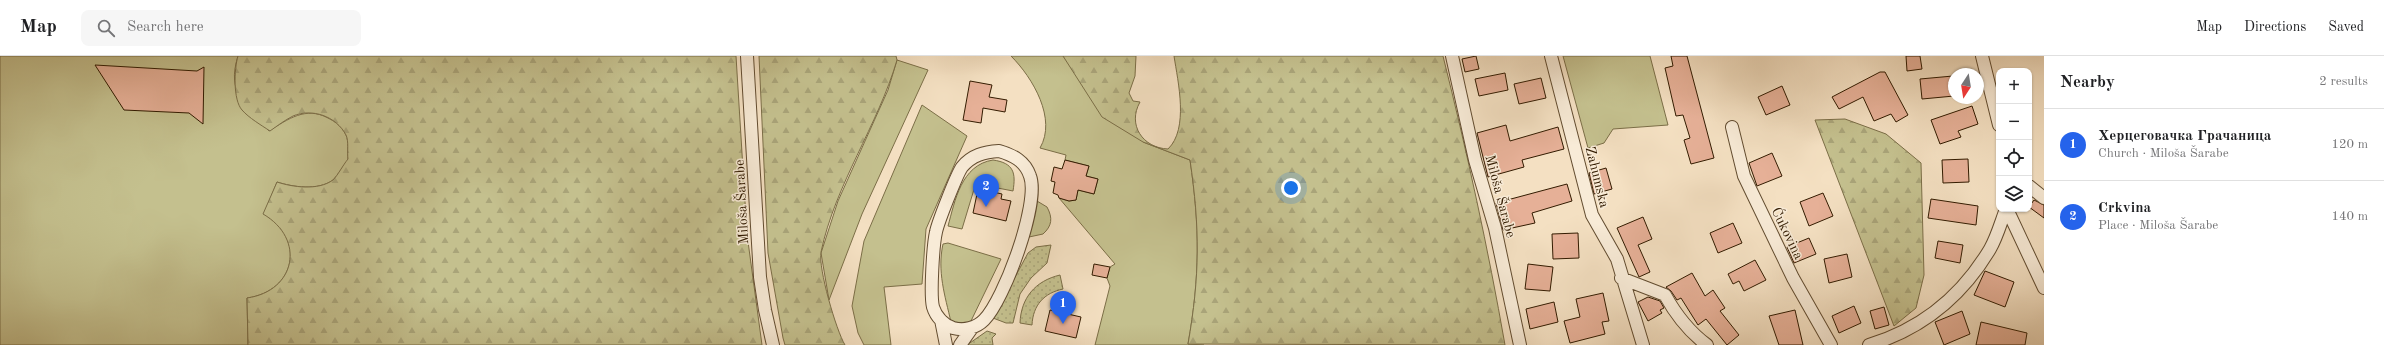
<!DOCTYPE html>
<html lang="en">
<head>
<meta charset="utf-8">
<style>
  :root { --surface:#fff; --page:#f6f6f6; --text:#202124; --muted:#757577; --line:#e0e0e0; --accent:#2563eb }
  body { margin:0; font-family:"Old Standard TT",serif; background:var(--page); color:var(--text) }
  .controls { position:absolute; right:12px; top:12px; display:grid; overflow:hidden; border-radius:8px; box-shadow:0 1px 3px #0004 }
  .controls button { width:36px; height:36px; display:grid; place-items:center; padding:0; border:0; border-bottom:1px solid var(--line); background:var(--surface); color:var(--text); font:20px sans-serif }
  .compass { position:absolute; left:1948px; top:12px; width:36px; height:36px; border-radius:50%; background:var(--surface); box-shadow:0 1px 3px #0004; rotate:192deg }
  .you { position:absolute; left:1291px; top:132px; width:14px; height:14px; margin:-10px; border:3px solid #fff; border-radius:50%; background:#1a73e8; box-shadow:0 0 0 6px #1a73e833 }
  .badge { display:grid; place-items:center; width:26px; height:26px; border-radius:50%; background:var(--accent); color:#fff; font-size:13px; font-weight:700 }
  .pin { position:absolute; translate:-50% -33px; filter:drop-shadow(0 1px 2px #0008) }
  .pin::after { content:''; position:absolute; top:21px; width:14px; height:12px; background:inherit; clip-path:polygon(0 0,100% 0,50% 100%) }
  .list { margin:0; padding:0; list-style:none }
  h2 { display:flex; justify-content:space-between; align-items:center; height:52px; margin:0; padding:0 16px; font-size:17px }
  h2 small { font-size:13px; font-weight:400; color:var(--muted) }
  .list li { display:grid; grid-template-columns:26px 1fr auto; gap:12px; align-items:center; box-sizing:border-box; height:72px; padding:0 16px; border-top:1px solid var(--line) }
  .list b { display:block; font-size:15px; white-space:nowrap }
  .list p { margin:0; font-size:13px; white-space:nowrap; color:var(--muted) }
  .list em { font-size:13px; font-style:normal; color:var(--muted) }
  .icon { flex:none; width:22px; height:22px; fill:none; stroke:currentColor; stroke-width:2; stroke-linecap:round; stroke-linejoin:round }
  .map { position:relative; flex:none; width:2044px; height:289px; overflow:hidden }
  header { display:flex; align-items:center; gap:24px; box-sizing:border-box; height:56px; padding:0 20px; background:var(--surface); border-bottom:1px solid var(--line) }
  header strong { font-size:19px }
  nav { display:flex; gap:22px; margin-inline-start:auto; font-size:14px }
  .search { width:280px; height:36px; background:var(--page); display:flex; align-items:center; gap:10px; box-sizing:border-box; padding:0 14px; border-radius:8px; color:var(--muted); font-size:15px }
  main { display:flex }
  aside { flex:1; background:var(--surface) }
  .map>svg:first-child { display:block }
  .grass { fill:#c4c08e; stroke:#7b6e47 }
  .forest { fill:url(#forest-firs); stroke:#7b6e47 }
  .park { fill:url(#park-dots); stroke:#7b6e47 }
  .building { fill:#e6b097; stroke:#321b00 }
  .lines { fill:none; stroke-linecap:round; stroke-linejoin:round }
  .minor-casing { stroke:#624c30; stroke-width:14 }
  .minor { stroke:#f8ebd7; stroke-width:12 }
  .labels { text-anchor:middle; stroke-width:3; stroke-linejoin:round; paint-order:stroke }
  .street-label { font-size:14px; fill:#321b00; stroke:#f8ebd7 }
</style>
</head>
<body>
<header>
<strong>Map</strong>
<div class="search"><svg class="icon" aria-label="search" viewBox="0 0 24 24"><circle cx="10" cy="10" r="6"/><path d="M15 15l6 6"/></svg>Search here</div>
<nav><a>Map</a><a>Directions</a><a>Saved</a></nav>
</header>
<main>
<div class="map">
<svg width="2044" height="289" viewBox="0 0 2044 289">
  <defs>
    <pattern id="forest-firs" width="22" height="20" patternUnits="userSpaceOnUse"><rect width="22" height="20" fill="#c4c08e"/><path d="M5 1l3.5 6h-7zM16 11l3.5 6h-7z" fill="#a9a479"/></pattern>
    <pattern id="park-dots" width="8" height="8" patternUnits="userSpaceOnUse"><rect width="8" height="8" fill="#c4c08e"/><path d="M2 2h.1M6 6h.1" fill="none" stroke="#a9a479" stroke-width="1.8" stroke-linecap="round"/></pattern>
  </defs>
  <rect width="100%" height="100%" fill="#f4e0c2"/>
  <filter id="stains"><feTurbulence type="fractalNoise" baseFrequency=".005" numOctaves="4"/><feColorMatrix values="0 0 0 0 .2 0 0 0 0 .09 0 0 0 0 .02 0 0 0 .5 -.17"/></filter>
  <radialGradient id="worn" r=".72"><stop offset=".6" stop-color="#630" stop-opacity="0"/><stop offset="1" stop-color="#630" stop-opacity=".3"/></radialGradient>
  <path class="grass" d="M0 0H238C226 38 246 49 269 75 288 63 306 50 328 62 336 66 342 71 346 79 349 85 347 96 348 104 343 110 338 119 333 124 318 135 293 131 277 126L264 158C306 183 296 235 247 242L248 289H0Z
    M1011 0H1063L1143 86 1190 104C1200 172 1200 220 1188 288L1204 289H1095L1110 230 1107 222 1110 211 1115 208 1059 142 1069 145 1076 144 1078 134 1094 138 1098 123 1086 120 1089 110 1065 104 1066 99 1040 92C1057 63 1033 22 1011 0Z
    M1563 0H1650L1668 69 1613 73 1604 87 1588 92Z
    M897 4 928 14 862 158 829 244 821 197 838 145 888 34Z
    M922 49 967 80 926 173 922 228 884 231 891 289H864L858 277 852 250 864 185Z
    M993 104C1014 107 1016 117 1013 135L977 128 975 130 962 173 948 170C955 145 961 109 993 104Z
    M1037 145 1047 151C1053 162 1052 170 1043 178L1029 181Z
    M948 187 1001 203 970 267 951 266C945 240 937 215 943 188Z"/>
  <path class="forest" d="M238 0H736L747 178 762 289H248L247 242C296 235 306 183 263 158L277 126C292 131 318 135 333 124 338 119 343 109 348 103 347 96 349 85 346 79 336 60 312 52 293 60 285 64 277 70 270 75 261 69 249 62 242 54 233 44 234 13 238 0Z
    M759 0H896L897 4C878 69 835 129 821 196 818 212 836 274 845 289H785L783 282 768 197Z
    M1063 0H1136L1135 20 1129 37 1133 45 1140 46C1127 69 1143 92 1168 93 1189 73 1178 26 1174 0H1443C1467 96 1488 192 1505 289L1188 288C1200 220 1200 172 1190 104L1143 86 1102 61Z
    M1845 63 1886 78 1921 107 1924 219 1916 252 1894 270 1815 64Z"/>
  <path class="park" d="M1051 189 1047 207 1031 222 1020 238 1013 267H1006L993 262 1028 197 1036 191Z
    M1060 219 1063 233C1044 237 1033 249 1032 269L1020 267C1021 242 1035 225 1060 219Z
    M987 275 996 278 992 282 993 289H967Z"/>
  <path class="building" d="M1476 0 1479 13 1465 16 1462 3Z
    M1671 0H1687L1714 102 1691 108 1684 84 1690 82 1683 59 1676 60 1665 12 1673 10Z
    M1906 0H1920L1922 13 1907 15Z
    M95 9 197 15 204 11 203 68 189 57 124 54Z
    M1880 16H1885L1908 59 1896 66 1891 58 1874 65 1863 41 1839 53 1832 41Z
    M1505 17 1508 34 1479 40 1475 23Z
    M1953 20 1954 40 1922 43 1920 23Z
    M1541 22 1546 42 1519 48 1514 28Z
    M970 25 992 29 989 41 1007 44 1005 56 983 52 981 67 963 64Z
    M1782 30 1790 49 1766 59 1758 41Z
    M1972 50 1978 68 1958 75 1961 81 1940 88 1931 64Z
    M1506 69 1510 85 1558 71 1564 93 1522 104 1524 111 1488 121 1477 77Z
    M1772 97 1782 120 1757 130 1749 107Z
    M1968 103 1969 126 1943 127 1942 104Z
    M1065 104 1089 110 1086 120 1098 123 1094 138 1078 134 1076 144 1069 145 1059 142 1058 139 1053 137 1055 126 1051 125 1054 111 1062 113Z
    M1606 112 1612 133 1594 138 1589 117Z
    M1567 128 1572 145 1532 157 1535 167 1503 174 1496 147Z
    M989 135 1002 138 1001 143 1011 145 1006 165 973 157 977 138 987 141Z
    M1823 137 1833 160 1809 170 1800 146Z
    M1931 143 1978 150 1976 169 1928 162Z
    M2034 144 2044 149V162L2029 151Z
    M1643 161 1652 183 1638 189 1650 216 1639 221 1617 172Z
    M1733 167 1742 187 1718 197 1710 177Z
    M1578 177 1579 202 1553 203 1552 178Z
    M1809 182 1816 198 1794 207 1787 191Z
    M1938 185 1963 189 1960 207 1935 202Z
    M1847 198 1852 221 1829 227 1824 203Z
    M1755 204 1766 224 1744 235 1739 225 1733 228 1728 218Z
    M1094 208 1110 211 1107 222 1092 219Z
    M1528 208 1553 211 1550 235 1525 233Z
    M1985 215 2014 226 2005 251 1974 239Z
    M1692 217 1705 240 1713 234 1725 252 1720 255 1739 279 1727 289 1706 263 1698 269 1681 242 1677 244 1671 235 1666 231Z
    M1603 237 1609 265 1602 266 1605 278 1570 287 1564 265 1580 261 1576 243Z
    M1648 241 1660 245 1664 252 1660 254 1662 257 1648 265 1638 246Z
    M1554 246 1558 266 1530 273 1526 253Z
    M1854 250 1861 267 1839 277 1832 260Z
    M1884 251 1889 269 1875 273 1870 255Z
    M1050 254 1081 261 1076 282 1045 275Z
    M1795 254 1803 289H1779L1769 260Z
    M1962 255 1970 278 1944 289 1935 266Z
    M1981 266 2027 277 2025 289H1976Z"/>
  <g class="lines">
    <g class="minor-casing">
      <path id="minor" d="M747 0 760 221 765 254 773 289
        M1452 0 1475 104 1495 172 1520 289
        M1551 0 1592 159 1617 203 1643 289
        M1982 0 1999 69
        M1732 71 1744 120 1793 222 1831 289
        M999 95C1013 99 1025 105 1030 120 1040 147 1004 244 984 264 976 272 964 275 953 272 944 269 936 261 933 251 930 239 933 189 936 176 938 166 957 118 962 111 972 99 984 96 999 95Z
        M2029 130 2044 142
        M2007 153 2044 232
        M1621 222 1665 239C1676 259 1688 275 1707 289
        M941 264 946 289
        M960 289 972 272
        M1869 289C1922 273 1962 240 1990 193 1997 181 2001 166 2006 153"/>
    </g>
    <use href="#minor" class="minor"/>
  </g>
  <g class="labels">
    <g class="street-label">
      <text transform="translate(1598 121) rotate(76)" y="5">Zahumska</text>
      <text transform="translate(1501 140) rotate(75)" y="5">Miloša Šarabe</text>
      <text transform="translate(741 146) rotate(-93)" y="5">Miloša Šarabe</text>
      <text transform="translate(1788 177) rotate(64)" y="5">Ćukovina</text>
    </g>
  </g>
  <rect width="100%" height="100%" filter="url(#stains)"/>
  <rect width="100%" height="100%" fill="url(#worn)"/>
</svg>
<div class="controls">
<button>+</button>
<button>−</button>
<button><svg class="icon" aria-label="locate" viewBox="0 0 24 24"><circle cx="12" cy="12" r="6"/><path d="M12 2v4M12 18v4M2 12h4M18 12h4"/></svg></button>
<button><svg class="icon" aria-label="layers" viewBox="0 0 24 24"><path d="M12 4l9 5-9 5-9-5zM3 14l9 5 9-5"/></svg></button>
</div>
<svg class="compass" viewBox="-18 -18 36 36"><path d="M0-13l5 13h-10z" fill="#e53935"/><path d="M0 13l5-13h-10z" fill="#757577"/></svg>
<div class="you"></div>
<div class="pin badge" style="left:1063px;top:268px">1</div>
<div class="pin badge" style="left:986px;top:151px">2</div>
</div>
<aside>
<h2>Nearby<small>2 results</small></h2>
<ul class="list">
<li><span class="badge">1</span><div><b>Херцеговачка Грачаница</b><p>Church · Miloša Šarabe</p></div><em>120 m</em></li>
<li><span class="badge">2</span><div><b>Crkvina</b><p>Place · Miloša Šarabe</p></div><em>140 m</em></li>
</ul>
</aside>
</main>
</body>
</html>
